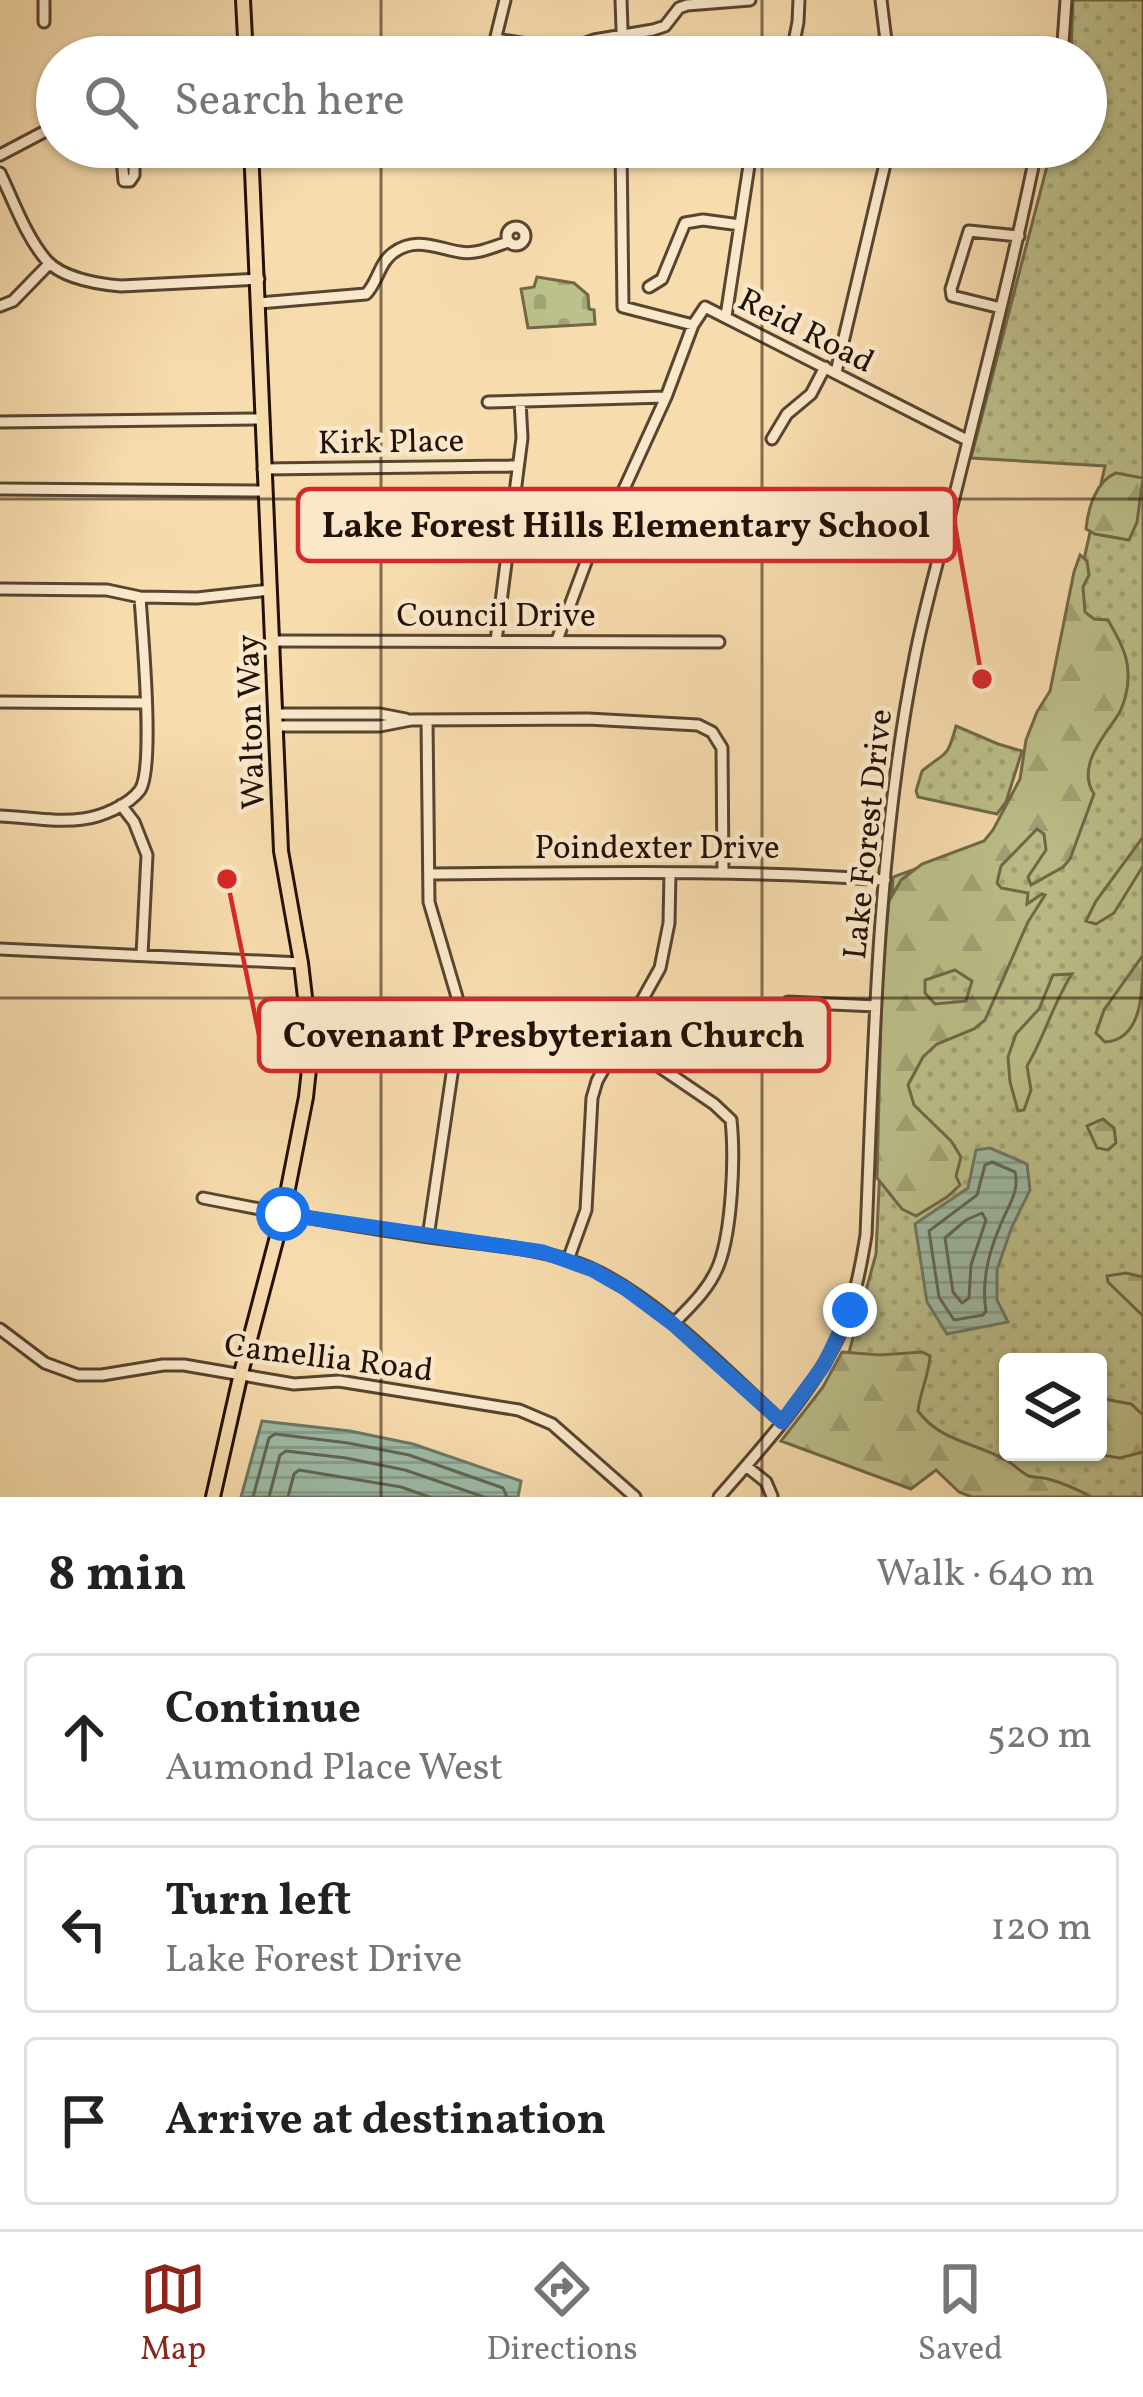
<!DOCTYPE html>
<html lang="en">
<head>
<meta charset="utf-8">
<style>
  :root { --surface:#fff; --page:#f6f6f6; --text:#222; --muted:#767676; --line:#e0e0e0; --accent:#8f2418 }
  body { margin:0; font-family:Vollkorn,serif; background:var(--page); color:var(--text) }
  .controls { position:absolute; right:36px; bottom:36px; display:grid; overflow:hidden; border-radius:12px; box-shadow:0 3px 9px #0004 }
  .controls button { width:108px; height:108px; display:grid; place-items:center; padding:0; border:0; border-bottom:3px solid var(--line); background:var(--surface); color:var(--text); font:60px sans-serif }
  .stop { position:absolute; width:36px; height:36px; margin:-27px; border:9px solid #1a73e8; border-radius:50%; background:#fff }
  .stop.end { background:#1a73e8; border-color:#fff; box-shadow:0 3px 12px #0008 }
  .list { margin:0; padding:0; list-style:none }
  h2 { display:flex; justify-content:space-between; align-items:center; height:156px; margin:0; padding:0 48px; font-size:51px }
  h2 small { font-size:39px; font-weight:400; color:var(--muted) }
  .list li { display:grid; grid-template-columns:78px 1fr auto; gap:36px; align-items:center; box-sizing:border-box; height:168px; margin:0 24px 24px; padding:0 24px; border:3px solid var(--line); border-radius:12px }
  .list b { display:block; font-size:45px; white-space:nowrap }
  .list p { margin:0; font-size:39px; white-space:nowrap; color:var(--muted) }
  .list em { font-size:39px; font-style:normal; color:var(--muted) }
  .icon { flex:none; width:66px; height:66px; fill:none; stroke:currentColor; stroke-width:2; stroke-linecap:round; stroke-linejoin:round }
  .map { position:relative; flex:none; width:1143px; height:1497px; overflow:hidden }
  .search { position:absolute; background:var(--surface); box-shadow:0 3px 9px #0004; left:36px; right:36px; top:36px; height:132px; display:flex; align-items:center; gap:30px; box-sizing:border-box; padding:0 42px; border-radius:66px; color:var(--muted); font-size:45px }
  .sheet { height:732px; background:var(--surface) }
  nav { display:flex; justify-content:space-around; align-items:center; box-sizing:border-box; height:168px; border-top:3px solid var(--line); background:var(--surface); font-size:33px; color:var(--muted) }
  nav a { display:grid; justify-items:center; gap:6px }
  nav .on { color:var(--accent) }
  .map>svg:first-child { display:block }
  .grass { fill:url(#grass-dots); stroke:#706848; stroke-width:3; fill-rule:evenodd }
  .forest { fill:url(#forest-firs); stroke:#706848; stroke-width:3; fill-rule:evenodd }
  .cemetery { fill:url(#cemetery-stones); stroke:#706848; stroke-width:3 }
  .water { fill:url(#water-rules); stroke:#6d7867; stroke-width:3 }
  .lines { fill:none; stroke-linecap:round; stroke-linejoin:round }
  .shore { stroke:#606656; stroke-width:3 }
  .minor-casing { stroke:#584430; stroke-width:15 }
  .major-casing { stroke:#231106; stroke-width:18 }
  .minor { stroke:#fae8ca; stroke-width:9 }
  .major { stroke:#f7dcad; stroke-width:12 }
  .route { stroke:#1a73e8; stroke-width:15 }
  .grid { fill:none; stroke:#231106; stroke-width:3; stroke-opacity:0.55 }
  .labels { text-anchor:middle; stroke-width:9; stroke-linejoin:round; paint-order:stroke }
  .street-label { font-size:33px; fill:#231106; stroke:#fae8ca }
  .leader { fill:none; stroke:#d62828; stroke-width:4.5 }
  .callout-dot { fill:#d62828; stroke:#fae8ca; stroke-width:4.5 }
  .callout { fill:#fae8ca; stroke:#d62828; stroke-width:4.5 }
  .callout-label { font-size:36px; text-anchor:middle; font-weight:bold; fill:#231106 }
</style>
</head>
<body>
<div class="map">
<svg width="1143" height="1497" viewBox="0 0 1143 1497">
  <defs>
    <pattern id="grass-dots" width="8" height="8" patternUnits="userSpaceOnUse" patternTransform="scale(3)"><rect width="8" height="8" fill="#bcc08a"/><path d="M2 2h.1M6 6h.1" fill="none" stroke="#a1a476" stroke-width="1.8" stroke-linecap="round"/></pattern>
    <pattern id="forest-firs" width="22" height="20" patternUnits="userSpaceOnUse" patternTransform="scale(3)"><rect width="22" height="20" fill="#bcc08a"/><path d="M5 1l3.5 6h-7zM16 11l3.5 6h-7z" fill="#a1a476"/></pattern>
    <pattern id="cemetery-stones" width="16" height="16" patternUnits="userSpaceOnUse" patternTransform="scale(3)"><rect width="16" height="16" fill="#bcc08a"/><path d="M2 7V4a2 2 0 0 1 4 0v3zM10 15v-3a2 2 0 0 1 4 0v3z" fill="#a1a476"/></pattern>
    <pattern id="water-rules" width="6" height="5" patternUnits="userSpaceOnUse" patternTransform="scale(3)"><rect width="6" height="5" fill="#9ebca7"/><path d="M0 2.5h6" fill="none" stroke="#88a18e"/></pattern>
  </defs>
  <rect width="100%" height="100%" fill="#f7dcad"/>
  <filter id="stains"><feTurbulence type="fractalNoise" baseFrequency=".00167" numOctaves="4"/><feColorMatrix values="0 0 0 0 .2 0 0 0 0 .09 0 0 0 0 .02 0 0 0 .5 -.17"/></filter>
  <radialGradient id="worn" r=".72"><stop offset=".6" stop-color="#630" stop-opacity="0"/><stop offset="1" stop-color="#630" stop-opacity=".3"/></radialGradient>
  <path class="grass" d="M1073 0H1143V1497H1006L836 1400 876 1254 893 877 1023 830 1105 466 971 458 1052 147H1086V57H1071ZM1008 1362H1098V1452H1008Z
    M956 726 998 744 1022 751 1006 802 997 814 918 797 916 791 922 771C946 751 947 760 956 726Z"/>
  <path class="forest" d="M1116 473 1143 478 1137 522 1129 540 1095 534 1086 529C1088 508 1096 481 1116 473Z
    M1080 555 1087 561 1089 575 1083 587 1085 612 1094 619 1108 620C1117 636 1128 654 1128 673 1129 687 1124 707 1116 718 1101 739 1077 769 1094 794L1070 859 1063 867 1031 885 1028 877 1046 850 1044 834 1037 829 1001 866 997 883 1001 888 1028 893 1027 904 1042 894 1045 895 1028 922 985 1020 974 1029 937 1044 923 1057 908 1085 914 1105 951 1141 961 1157 956 1176 960 1185 947 1197 916 1216 902 1209 877 1178 882 975 889 901 901 880 922 864 984 841 993 830 1020 779 1026 740 1037 712 1050 691 1074 572ZM955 970 972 981 966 1001 935 1004 925 993V980Z
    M1143 837V866L1114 913 1096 924 1086 921 1096 901Z
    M1143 955C1143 989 1143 1040 1105 1042L1096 1033 1104 1010Z
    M1072 974C1053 1003 1045 1036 1027 1066L1031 1090 1024 1110 1018 1111 1010 1082 1008 1057 1016 1034 1039 1009 1053 975Z
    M1103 1119 1114 1128 1116 1143 1108 1150 1097 1148 1087 1126Z
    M1126 1273 1143 1277V1316L1108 1282 1107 1276Z
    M842 1352 880 1355 922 1352 930 1356C929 1375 920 1392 918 1411 941 1442 974 1442 1006 1460 1014 1464 1021 1473 1029 1476 1035 1478 1042 1477 1048 1479 1063 1483 1077 1489 1091 1497H972L959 1492 936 1470 911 1489 781 1441 823 1387Z
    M1098 1393 1104 1399 1131 1404 1143 1415V1452L1120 1458 1082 1452H1098Z"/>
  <path class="cemetery" d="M537 277 574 283 588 295 589 309 594 310 595 324 528 328 521 289 534 287Z"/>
  <path class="water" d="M990 1148 1027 1164 1030 1190 1011 1229 997 1270V1300L1008 1322 947 1334 927 1302 915 1224 968 1188 976 1150Z
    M262 1421 350 1431 413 1444 521 1481 518 1497H241Z"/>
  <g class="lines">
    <path class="shore" d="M992 1162 1015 1172C1020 1193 1007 1207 1000 1226 988 1254 981 1282 986 1311L983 1315 954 1320 939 1297 929 1231 977 1195 985 1165Z
      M982 1213 986 1220 971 1265 969 1298 962 1303 953 1292 945 1238 966 1220Z
      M253 1497 269 1438 275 1434 348 1443 409 1455 503 1488 507 1497
      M269 1497 280 1455 286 1451 346 1458 405 1470 484 1497
      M288 1497 294 1474 299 1470 401 1487 429 1497"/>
    <g class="minor-casing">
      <path id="minor" d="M44 0V22
        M621 0 623 57
        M881 0 888 57
        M496 39 564 50 594 40 653 30 665 26 679 8 687 5 750 0
        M491 57 505 0
        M791 57 798 22 799 0
        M1062 57 1066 0
        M121 147 124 181H130L134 175V147
        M621 147 623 307 693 325 705 307 967 440
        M705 147 750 159
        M0 155 57 125
        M0 173C14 202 26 237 47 261 63 278 98 284 121 286L259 279
        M507 236a9 9 0 1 1 18 0a9 9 0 1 1-18 0Z
        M649 287 662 279 685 223 703 220 740 225
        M259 303 366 294C378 282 379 263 393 253 415 236 436 248 460 252 476 255 493 247 508 242
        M0 306 13 301 49 264
        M1001 308 952 296 951 289 969 231 1019 236
        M726 316 750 159 755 147
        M836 372 889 147
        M488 402 666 397
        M0 422 262 419
        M772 439 787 414 811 394 825 367
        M263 469 518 466
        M0 489 265 491
        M0 589 107 590 140 597 197 598 270 590
        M557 640 589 554 624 489 666 397 693 325
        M273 641 719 642
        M496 641 522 438 520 401
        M0 702 146 703
        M276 714H380L406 719
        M427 720 429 902 457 997 458 1033 428 1237
        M276 726H380L411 720 588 719 698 725 712 732 722 748 723 872
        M121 805 134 822 147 855 142 955
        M0 816C27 817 57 823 83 819 101 817 129 805 140 790 155 767 142 631 140 597
        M429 874C581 873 733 869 885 880
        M0 949 301 963
        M788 1002 876 1006
        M620 1040 714 1104 731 1120C735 1157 732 1229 719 1264 710 1288 691 1306 673 1324
        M203 1198C278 1213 353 1226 429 1237 482 1245 539 1246 590 1268 658 1298 727 1372 782 1422
        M568 1260 586 1210 592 1098 597 1081 660 968 669 923 670 873
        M0 1329 45 1363 78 1375H102L163 1365H184L294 1384 339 1381 519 1410 552 1424 635 1497
        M746 1466 766 1482 772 1496
        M719 1497C759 1451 809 1396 836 1342 853 1308 860 1272 866 1235 874 1044 877 850 914 662 924 608 940 555 953 502 982 384 1013 266 1037 147"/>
    </g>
    <g class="major-casing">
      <path id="major" d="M243 0 246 57
        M213 1497 241 1373 283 1214 306 1097 310 1060 308 1023 301 963 281 851 251 147"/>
    </g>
    <use href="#minor" class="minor"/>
    <use href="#major" class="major"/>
  </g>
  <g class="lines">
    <path class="route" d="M283 1214 543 1252 593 1270 626 1289 673 1324 782 1422 824 1365 850 1310"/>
  </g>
  <path class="grid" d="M381 0V57M762 0V57M381 147V1497M762 147V1497M0 499H1143M0 998H1143"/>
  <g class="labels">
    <g class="street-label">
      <text transform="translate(807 329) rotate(27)" y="12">Reid Road</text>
      <text transform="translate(391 440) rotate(-1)" y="12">Kirk Place</text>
      <text x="496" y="626">Council Drive</text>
      <text transform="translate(249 722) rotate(-92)" y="12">Walton Way</text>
      <text transform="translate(866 834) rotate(-84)" y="12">Lake Forest Drive</text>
      <text x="657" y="858">Poindexter Drive</text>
      <text transform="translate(329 1356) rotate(7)" y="12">Camellia Road</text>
    </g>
  </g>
  <path class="leader" d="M982 679L955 525M227 879L259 1035"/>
  <g class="callout-dot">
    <circle cx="982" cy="679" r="12"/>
    <circle cx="227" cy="879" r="12"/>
  </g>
  <g class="callout">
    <rect x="298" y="489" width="657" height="72" rx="12"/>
    <rect x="259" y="999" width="570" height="72" rx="12"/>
  </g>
  <g class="callout-label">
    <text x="626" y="537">Lake Forest Hills Elementary School</text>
    <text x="544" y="1047">Covenant Presbyterian Church</text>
  </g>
  <rect width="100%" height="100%" filter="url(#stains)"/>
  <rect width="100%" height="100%" fill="url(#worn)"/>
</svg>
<div class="controls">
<button><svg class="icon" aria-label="layers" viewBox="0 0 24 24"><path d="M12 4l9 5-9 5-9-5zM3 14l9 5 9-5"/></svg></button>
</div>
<div class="stop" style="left:283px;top:1214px"></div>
<div class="stop end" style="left:850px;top:1310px"></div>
<div class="search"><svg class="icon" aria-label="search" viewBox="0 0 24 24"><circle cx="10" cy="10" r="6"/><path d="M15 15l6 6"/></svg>Search here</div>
</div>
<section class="sheet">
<h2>8 min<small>Walk · 640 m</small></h2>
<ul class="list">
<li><svg class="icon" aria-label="ahead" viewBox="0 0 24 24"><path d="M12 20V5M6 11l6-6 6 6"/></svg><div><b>Continue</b><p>Aumond Place West</p></div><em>520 m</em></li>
<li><svg class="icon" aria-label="left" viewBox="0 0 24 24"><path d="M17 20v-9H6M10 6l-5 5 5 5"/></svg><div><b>Turn left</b><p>Lake Forest Drive</p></div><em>120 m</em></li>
<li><svg class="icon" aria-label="arrive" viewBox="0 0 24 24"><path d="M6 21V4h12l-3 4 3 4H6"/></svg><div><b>Arrive at destination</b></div></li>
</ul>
</section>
<nav>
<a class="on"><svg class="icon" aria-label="map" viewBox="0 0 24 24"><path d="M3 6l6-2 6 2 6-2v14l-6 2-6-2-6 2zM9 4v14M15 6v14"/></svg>Map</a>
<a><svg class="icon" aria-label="directions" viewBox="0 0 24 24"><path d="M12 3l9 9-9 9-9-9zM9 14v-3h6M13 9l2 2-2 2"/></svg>Directions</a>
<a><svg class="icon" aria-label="saved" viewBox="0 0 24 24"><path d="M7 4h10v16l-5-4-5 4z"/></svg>Saved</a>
</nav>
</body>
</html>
